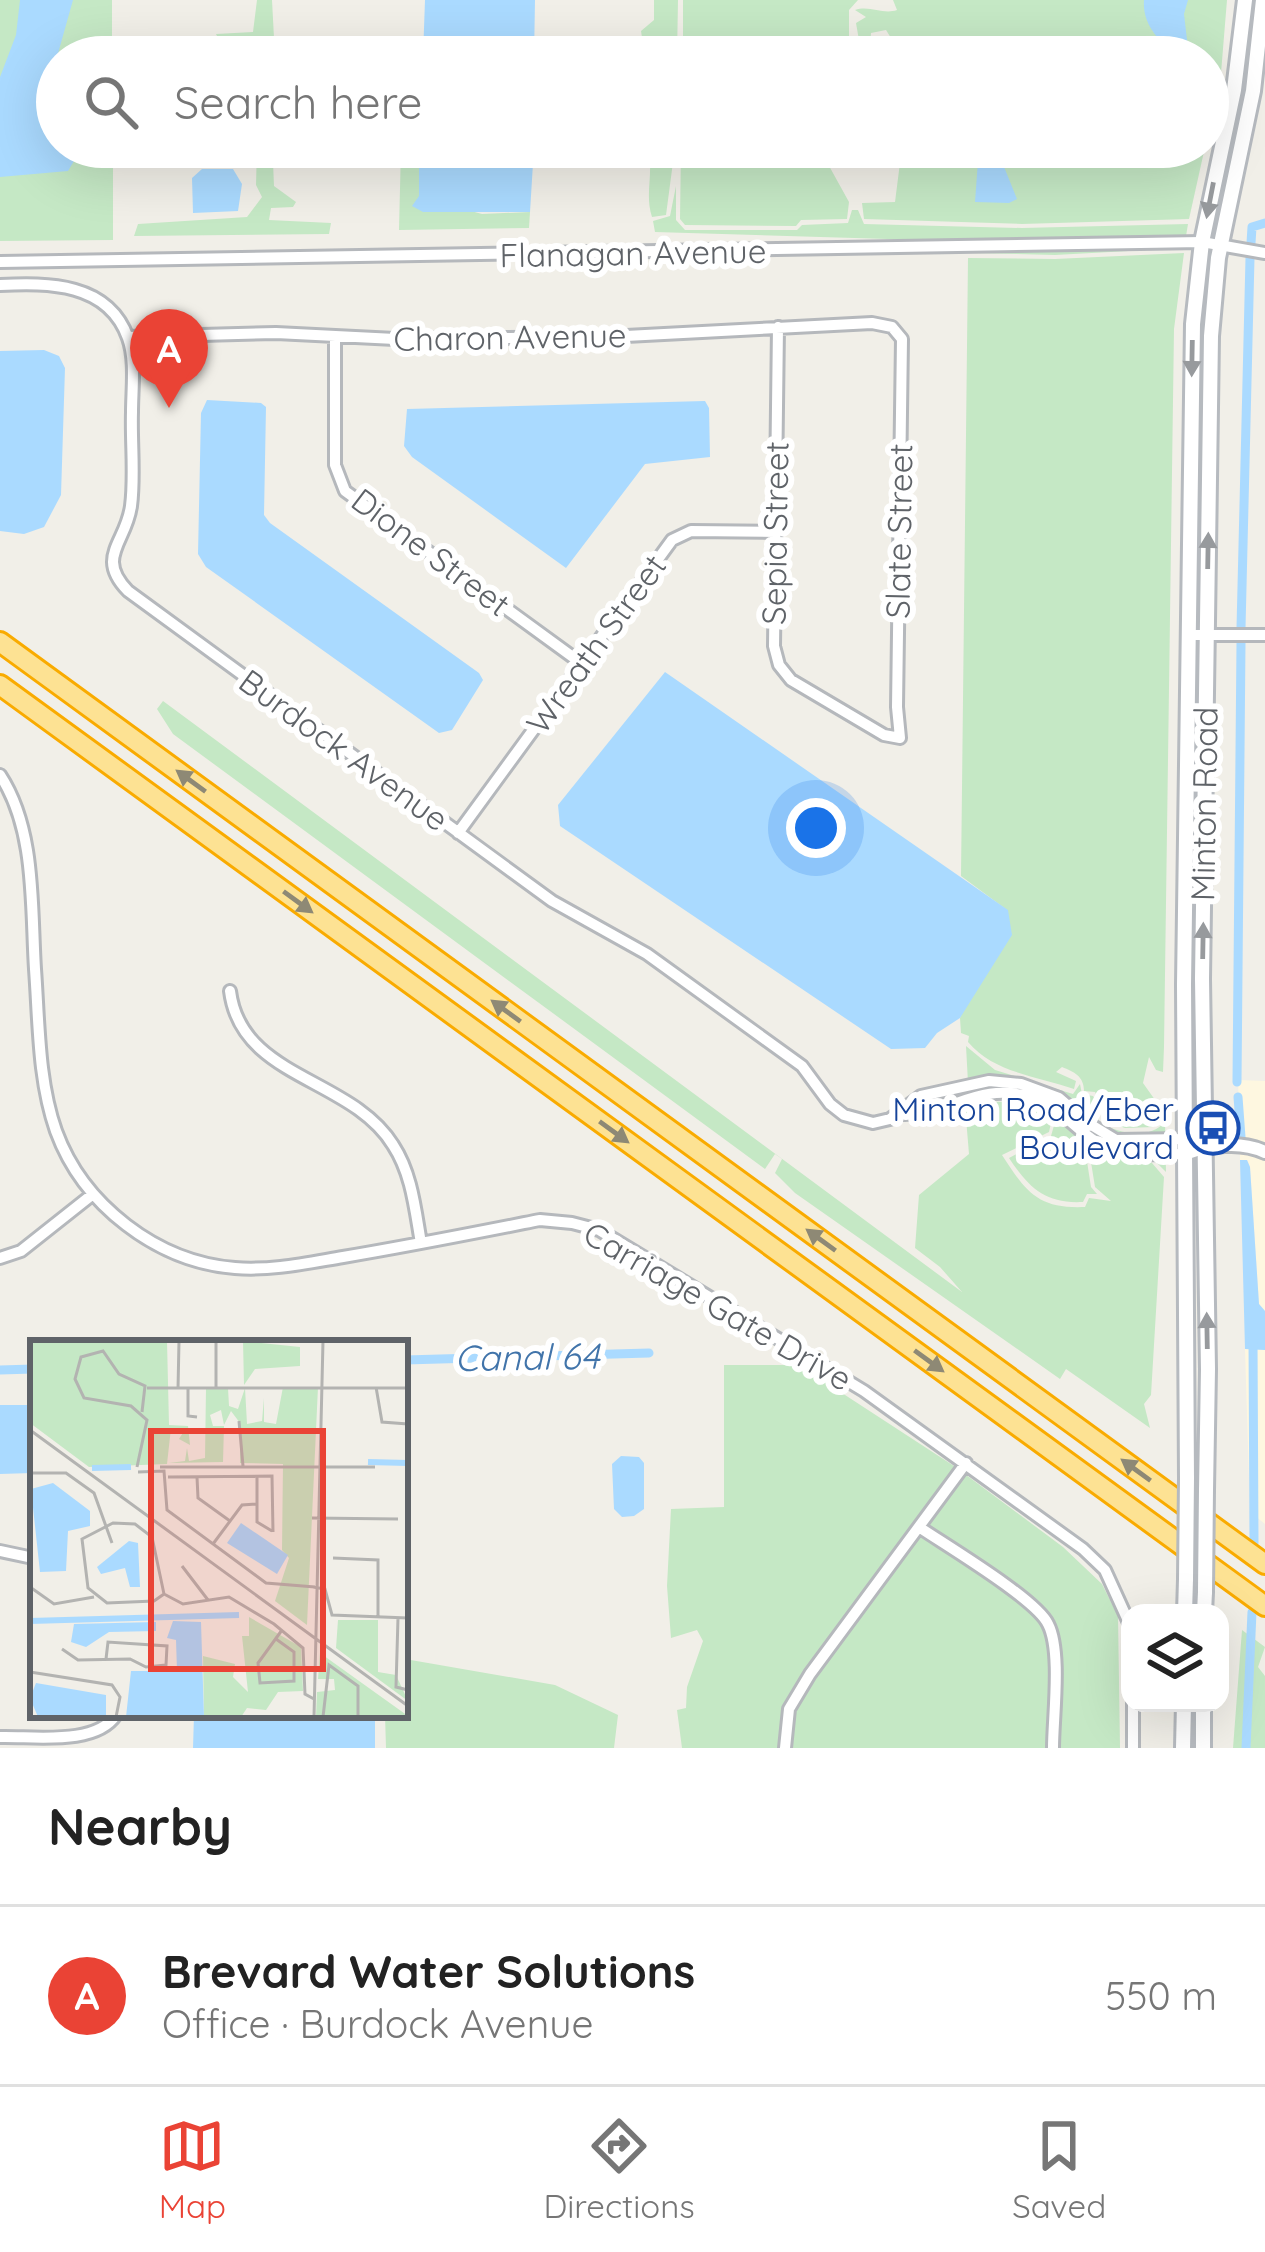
<!DOCTYPE html>
<html lang="en">
<head>
<meta charset="utf-8">
<style>
  :root { --surface:#fff; --page:#f2f2f2; --text:#222; --muted:#767676; --line:#e0e0e0; --accent:#ea4335 }
  body { margin:0; font-family:Quicksand,sans-serif; background:var(--page); color:var(--text) }
  .controls { position:absolute; right:36px; bottom:36px; display:grid; overflow:hidden; border-radius:24px; box-shadow:0 12px 48px #0002 }
  .controls button { width:108px; height:108px; display:grid; place-items:center; padding:0; border:0; border-bottom:3px solid var(--line); background:var(--surface); color:var(--text); font:60px sans-serif }
  .you { position:absolute; left:816px; top:828px; width:42px; height:42px; margin:-30px; border:9px solid #fff; border-radius:50%; background:#1a73e8; box-shadow:0 0 0 18px #1a73e833 }
  .badge { display:grid; place-items:center; width:78px; height:78px; border-radius:50%; background:var(--accent); color:#fff; font-size:39px; font-weight:700 }
  .pin { position:absolute; translate:-50% -99px; filter:drop-shadow(0 3px 6px #0008) }
  .pin::after { content:''; position:absolute; top:63px; width:42px; height:36px; background:inherit; clip-path:polygon(0 0,100% 0,50% 100%) }
  .list { margin:0; padding:0; list-style:none }
  h2 { display:flex; justify-content:space-between; align-items:center; height:156px; margin:0; padding:0 48px; font-size:51px }
  h2 small { font-size:39px; font-weight:400; color:var(--muted) }
  .list li { display:grid; grid-template-columns:78px 1fr auto; gap:36px; align-items:center; box-sizing:border-box; height:180px; padding:0 48px; border-top:3px solid var(--line) }
  .list b { display:block; font-size:45px; white-space:nowrap }
  .list p { margin:0; font-size:39px; white-space:nowrap; color:var(--muted) }
  .list em { font-size:39px; font-style:normal; color:var(--muted) }
  .icon { flex:none; width:66px; height:66px; fill:none; stroke:currentColor; stroke-width:2; stroke-linecap:round; stroke-linejoin:round }
  .map { position:relative; flex:none; width:1265px; height:1748px; overflow:hidden }
  .search { position:absolute; background:var(--surface); box-shadow:0 12px 48px #0002; left:36px; right:36px; top:36px; height:132px; display:flex; align-items:center; gap:30px; box-sizing:border-box; padding:0 42px; border-radius:66px; color:var(--muted); font-size:45px }
  .sheet { height:336px; background:var(--surface) }
  nav { display:flex; justify-content:space-around; align-items:center; box-sizing:border-box; height:168px; border-top:3px solid var(--line); background:var(--surface); font-size:33px; color:var(--muted) }
  nav a { display:grid; justify-items:center; gap:6px }
  nav .on { color:var(--accent) }
  .map>svg:first-child { display:block }
  .commercial { fill:#fef7e0 }
  .green { fill:#c5e8c5 }
  .water { fill:#aadaff }
  .lines { fill:none; stroke-linecap:round; stroke-linejoin:round }
  .canal { stroke:#aadaff; stroke-width:9 }
  .minor-casing { stroke:#b5b8bc; stroke-width:16 }
  .tertiary-casing { stroke:#b5b8bc; stroke-width:18 }
  .secondary-casing { stroke:#b6babf; stroke-width:20 }
  .motorway-casing { stroke:#f9ab00; stroke-width:24 }
  .minor { stroke:#fff; stroke-width:10 }
  .tertiary { stroke:#fff; stroke-width:12 }
  .secondary { stroke:#fff; stroke-width:14 }
  .motorway { stroke:#fde293; stroke-width:18 }
  .secondary-bridge-casing { stroke:#b6babf; stroke-width:20; stroke-linecap:butt }
  .secondary-bridge { stroke:#fff; stroke-width:14 }
  .oneway { fill:#979a9d }
  .oneway2 { fill:#8e8975 }
  .labels { text-anchor:middle; stroke-width:12; stroke-linejoin:round; paint-order:stroke }
  .street-label { font-size:33px; fill:#5f6368; stroke:#fff }
  .transit-label { font-size:33px; fill:#164399; stroke:#fff; text-anchor:end }
  .water-label { font-size:36px; font-style:italic; fill:#4174aa; stroke:#fff }
  .inset-river { fill:none; stroke:#aadaff; stroke-width:6 }
  .inset-road { fill:none; stroke:#b3b3b1; stroke-width:3 }
  .view { fill:#ea4335; fill-opacity:0.15; stroke:#ea4335; stroke-width:6 }
  .inset-edge { fill:none; stroke:#5f6368; stroke-width:6 }
</style>
</head>
<body>
<div class="map">
<svg width="1265" height="1748" viewBox="0 0 1265 1748">
  <rect width="100%" height="100%" fill="#f1efe8"/>
  <path class="commercial" d="M1238 1080 1265 1081V1146L1240 1140Z
    M1240 1151 1265 1159V1311L1259 1304 1250 1167 1247 1160H1240Z
    M1245 1349 1265 1350V1524L1250 1512Z"/>
  <path class="green" d="M0 0H112V57H57V147H113V240L0 241Z
    M257 0H272L275 57H211L225 52 216 34 253 32Z
    M654 0H678L677 57H645L641 31 654 20Z
    M683 0H858L849 10V40L837 57H683Z
    M893 0H1227L1221 73 1208 132V57H889L891 38 886 30 871 33 869 57V47L860 46 856 23 866 17 855 10C870 5 883 15 897 10Z
    M257 147H274L278 155 273 162 274 186 296 202 293 207 271 208 269 220 331 223 329 234 134 236 138 224 247 217 262 197 256 185Z
    M401 147H419V197L482 214 530 212 529 228 399 230Z
    M647 147H675L666 215 652 217C644 193 655 171 647 147Z
    M681 147H841L823 155 849 202 847 219 801 220 796 226 685 225 680 219Z
    M902 147H1205L1189 219 1022 224 864 219 862 203 895 202Z
    M676 186V220L685 230H797L802 225 848 223 852 210H858L864 224 1022 228 1188 224 1184 248 1055 255 972 253V244L955 241 655 232 653 221 670 216Z
    M1184 253 1174 329 1164 1047 1163 1072 1156 1070 1149 1057 1143 1083 1165 1114 1154 1127 1125 1128 1101 1119 1105 1114 1095 1092 1084 1091C1084 1076 1074 1072 1062 1067L1056 1072 1076 1081 1074 1089C1037 1076 994 1073 968 1042L969 1036 961 1033 960 1018 1007 910 961 876 968 258 1055 259Z
    M163 701 962 1292 940 1267 915 1248 919 1195 969 1154 965 1106C998 1099 1028 1098 1051 1123L1049 1132 1002 1155C1026 1192 1038 1209 1085 1207L1089 1198 1111 1201 1095 1187 1090 1156 1094 1151 1152 1163 1164 1177 1151 1395 1144 1404 1150 1428 1066 1369 1060 1379 795 1193 775 1173 782 1159 775 1154 765 1169 173 734 157 709Z
    M966 1046 995 1070 1073 1094 1080 1084 1082 1094 1093 1096 1100 1106 1098 1122C1118 1133 1148 1141 1165 1122L1166 1172 1153 1159 1094 1147 1086 1155 1091 1187 1097 1194H1087L1083 1202C1045 1204 1029 1188 1009 1158L1051 1136 1055 1122C1032 1097 1002 1094 969 1101Z
    M724 1365H799L954 1466 1063 1547 1102 1584 1118 1616 1120 1748H682L677 1710 686 1708 687 1687 703 1641 697 1630 671 1638 667 1586 671 1509 724 1507Z
    M1242 1630 1265 1647 1258 1667 1265 1676V1748H1233Z
    M405 1659 555 1685 618 1715 614 1748H386L385 1715H405Z"/>
  <path class="water" d="M20 0H73L57 57V147H80V151L68 171 0 177V77L16 35Z
    M425 0H535L534 57H423Z
    M1144 0H1188L1184 14 1189 57H1178C1160 42 1142 25 1144 0Z
    M419 147H534L530 212H423L412 206 419 196Z
    M979 147H996L1017 199 1009 203 975 202Z
    M202 169H233L242 184 238 211 193 213 192 178Z
    M44 350 59 356 65 368 61 495 44 527 24 534 0 531V351Z
    M207 400 261 403 266 407 264 515 270 523 479 673 483 680 452 730 439 733 206 567 198 554 201 413Z
    M705 401 709 408 710 457 645 464 566 568 412 457 404 446 407 409Z
    M665 672 1008 910 1012 935 960 1018 937 1033 925 1048 891 1049 560 826 558 805Z
    M1240 1160H1247L1250 1167 1259 1304 1265 1311V1350L1245 1349Z
    M0 1405H33L32 1473 0 1474Z
    M621 1456 639 1457 644 1463V1509L634 1516 622 1517 614 1509 612 1464Z
    M194 1715H375V1748H193Z"/>
  <g class="lines">
    <path class="canal" d="M1251 243 1252 227 1265 223
      M1241 628 1250 258
      M1237 1082 1241 643
      M1238 1097 1241 1137
      M1253 1338 1254 1543
      M405 1360 649 1353
      M0 1370 33 1369
      M1246 1748 1252 1612"/>
    <g class="minor-casing">
      <path id="minor" d="M0 262 1202 242 1265 253
        M0 285C48 283 108 282 128 338 136 360 132 389 132 412 131 443 135 476 131 506 126 543 95 557 128 591L552 901 647 954 802 1066 830 1104 844 1115 873 1123 890 1119 921 1096 989 1081 1021 1084 1059 1098 1088 1123 1116 1140 1184 1139
        M128 337 276 333 395 339 607 337 872 323 892 327 902 339 897 707 900 738 884 735 791 680 779 665 774 646 778 327
        M335 338V465L345 491 581 663
        M1188 635H1265
        M0 775C36 830 31 906 35 969 39 1023 38 1080 56 1131 83 1205 157 1262 235 1268 271 1271 307 1263 343 1257 409 1246 474 1233 540 1220L572 1223 599 1230 864 1391 1083 1549 1105 1570 1130 1625
        M458 833 672 540 691 531 775 532
        M230 991C241 1079 351 1077 393 1145 412 1174 415 1209 421 1243
        M901 1114C951 1116 977 1081 1030 1097 1059 1106 1069 1123 1092 1139 1118 1158 1154 1154 1185 1154
        M0 1258 21 1251 93 1194
        M919 1527C947 1546 1036 1599 1048 1624 1062 1651 1053 1717 1053 1748
        M0 1551 33 1558
        M0 1737C34 1736 95 1746 116 1715
        M785 1748 789 1709 810 1674 966 1463
        M1133 1748V1703"/>
    </g>
    <g class="tertiary-casing">
      <path id="tertiary" d="M1185 1154C1209 1145 1240 1140 1265 1152"/>
    </g>
    <g class="secondary-casing">
      <path id="secondary" d="M1187 1478 1184 985 1193 324 1202 242 1234 90 1245 0
        M1206 1490 1208 1369 1202 979 1211 336 1218 258 1253 91 1263 0
        M1185 1613 1186 1579
        M1204 1613 1205 1592
        M1183 1748 1184 1703
        M1203 1748V1703"/>
    </g>
    <g class="motorway-casing">
      <path id="motorway" d="M0 642 1265 1564
        M0 685 1265 1606"/>
    </g>
    <use href="#minor" class="minor"/>
    <use href="#tertiary" class="tertiary"/>
    <use href="#secondary" class="secondary"/>
    <use href="#motorway" class="motorway"/>
    <g class="secondary-bridge-casing">
      <path id="secondary-bridge" d="M1186 1579 1187 1478
        M1205 1592 1206 1490"/>
    </g>
    <use href="#secondary-bridge" class="secondary-bridge"/>
  </g>
  <defs><path id="oneway-solid" d="M-6-.8H1V-3.2L6.5 0L1 3.2V.8H-6Z" transform="scale(3)"/></defs>
  <g class="oneway">
    <use href="#oneway-solid" transform="translate(1210 200) rotate(101)"/>
    <use href="#oneway-solid" transform="translate(1192 358) rotate(91)"/>
    <use href="#oneway-solid" transform="translate(1208 551) rotate(-89)"/>
    <use href="#oneway-solid" transform="translate(1203 941) rotate(-89)"/>
    <use href="#oneway-solid" transform="translate(1207 1331) rotate(-91)"/>
  </g>
  <g class="oneway2">
    <use href="#oneway-solid" transform="translate(191 781) rotate(-144)"/>
    <use href="#oneway-solid" transform="translate(298 902) rotate(36)"/>
    <use href="#oneway-solid" transform="translate(506 1011) rotate(-144)"/>
    <use href="#oneway-solid" transform="translate(614 1132) rotate(36)"/>
    <use href="#oneway-solid" transform="translate(821 1240) rotate(-144)"/>
    <use href="#oneway-solid" transform="translate(929 1361) rotate(36)"/>
    <use href="#oneway-solid" transform="translate(1136 1470) rotate(-144)"/>
  </g>
  <defs>
    <g id="bus-ring" transform="scale(2.7)"><circle r="9.5" fill="#fff" stroke="#1a4fb4" stroke-width="1.5"/><path d="M-5-6H5V4H4V6H2V4H-2V6H-4V4H-5ZM-3.5-4V0h7V-4ZM-3.5 1.2v1.5H-2V1.2ZM2 1.2v1.5H3.5V1.2Z" fill="#1a4fb4"/></g>
  </defs>
  <g fill-rule="evenodd">
    <use href="#bus-ring" x="1213" y="1128"/>
  </g>
  <g class="labels">
    <g class="street-label">
      <text transform="translate(633 253) rotate(-1)" y="12">Flanagan Avenue</text>
      <text transform="translate(510 337) rotate(-1)" y="12">Charon Avenue</text>
      <text transform="translate(899 531) rotate(-89)" y="12">Slate Street</text>
      <text transform="translate(775 533) rotate(-89)" y="12">Sepia Street</text>
      <text transform="translate(431 552) rotate(37)" y="12">Dione Street</text>
      <text transform="translate(596 644) rotate(-54)" y="12">Wreath Street</text>
      <text transform="translate(344 750) rotate(36)" y="12">Burdock Avenue</text>
      <text transform="translate(1204 804) rotate(-89)" y="12">Minton Road</text>
      <text transform="translate(718 1306) rotate(30)" y="12">Carriage Gate Drive</text>
    </g>
    <g class="transit-label">
      <text x="1174" y="1121">Minton Road/Eber<tspan x="1174" dy="38">Boulevard</tspan></text>
    </g>
    <g class="water-label">
      <text transform="translate(527 1357) rotate(-1)" y="13">Canal 64</text>
    </g>
  </g>
  <g transform="translate(30 1340)">
    <rect width="378" height="378" fill="#f1efe8"/>
    <path d="M0 1H137L139 85 158 86 160 105 149 99 156 88H141L137 124 59 127 0 83ZM213 1 270 7V26L225 29 214 45ZM253 47H288L277 285 245 261 259 218 252 210 253 124 210 123V83L201 71 194 85 191 70 180 75 183 86H194L193 122 139 123 155 121 157 108 159 121 175 118 176 48H198L199 66 208 69 215 48 217 84 232 81 234 58V82L246 84ZM219 277 271 307 273 351 248 352 236 370 217 368 211 377H174L173 316 205 324 203 337 218 352 212 296H219ZM308 280H348V332L366 335 378 361 306 308ZM290 313 378 376V377H286L287 352 305 350 304 339H288Z" fill="#c5e8c5"/>
    <path d="M23 143 60 171V186L38 191 36 231 10 232 1 149ZM211 183 258 215 247 234 197 203ZM99 201 108 203 110 247H100L95 228 71 234 67 227ZM143 281 171 282 174 377H96L101 331H147L146 300 137 298ZM126 282V291L79 292 56 307 41 302 44 284ZM6 343 76 355V377H8L0 358Z" fill="#aadaff"/>
    <path class="inset-river" d="M338 122 378 123M62 128 101 127M0 281 209 275"/>
    <path class="inset-road" d="M186 47V1M346 47 352 82 378 84M117 48H378M158 48V76L167 77M148 49 149 1M209 81 213 126M0 90 378 366M107 127 117 80 101 66 54 58 45 39 51 17 73 11 89 34 115 46 112 72M130 127H345M108 132 134 131 137 170 236 243 285 247M0 133H36L64 153 82 203M227 136V182L242 191M138 137 242 136 243 192M167 137 168 158 200 181M282 178 368 179M83 183 105 184 122 197 134 254 124 261 77 263 58 248 52 199ZM183 204 212 165 226 164M303 218 348 220V278M152 226 178 260M0 247 24 264 64 257M283 247 295 249 302 275 378 278M134 254 153 264 199 257 244 284 273 308 275 354 284 359M368 278 366 347 378 350M246 299 264 312V341L230 343 228 323 231 319 252 290M32 309 48 320 100 319 116 327 136 325 137 306 78 302 76 319M0 332 82 345 90 357 86 377M284 377 293 1M293 377 299 325 328 346V376"/>
    <path class="view" d="M121 91H293V329H121Z"/>
    <rect width="378" height="378" class="inset-edge"/>
  </g>
</svg>
<div class="controls">
<button><svg class="icon" aria-label="layers" viewBox="0 0 24 24"><path d="M12 4l9 5-9 5-9-5zM3 14l9 5 9-5"/></svg></button>
</div>
<div class="you"></div>
<div class="pin badge" style="left:169px;top:408px">A</div>
<div class="search"><svg class="icon" aria-label="search" viewBox="0 0 24 24"><circle cx="10" cy="10" r="6"/><path d="M15 15l6 6"/></svg>Search here</div>
</div>
<section class="sheet">
<h2>Nearby<small></small></h2>
<ul class="list">
<li><span class="badge">A</span><div><b>Brevard Water Solutions</b><p>Office · Burdock Avenue</p></div><em>550 m</em></li>
</ul>
</section>
<nav>
<a class="on"><svg class="icon" aria-label="map" viewBox="0 0 24 24"><path d="M3 6l6-2 6 2 6-2v14l-6 2-6-2-6 2zM9 4v14M15 6v14"/></svg>Map</a>
<a><svg class="icon" aria-label="directions" viewBox="0 0 24 24"><path d="M12 3l9 9-9 9-9-9zM9 14v-3h6M13 9l2 2-2 2"/></svg>Directions</a>
<a><svg class="icon" aria-label="saved" viewBox="0 0 24 24"><path d="M7 4h10v16l-5-4-5 4z"/></svg>Saved</a>
</nav>
</body>
</html>
